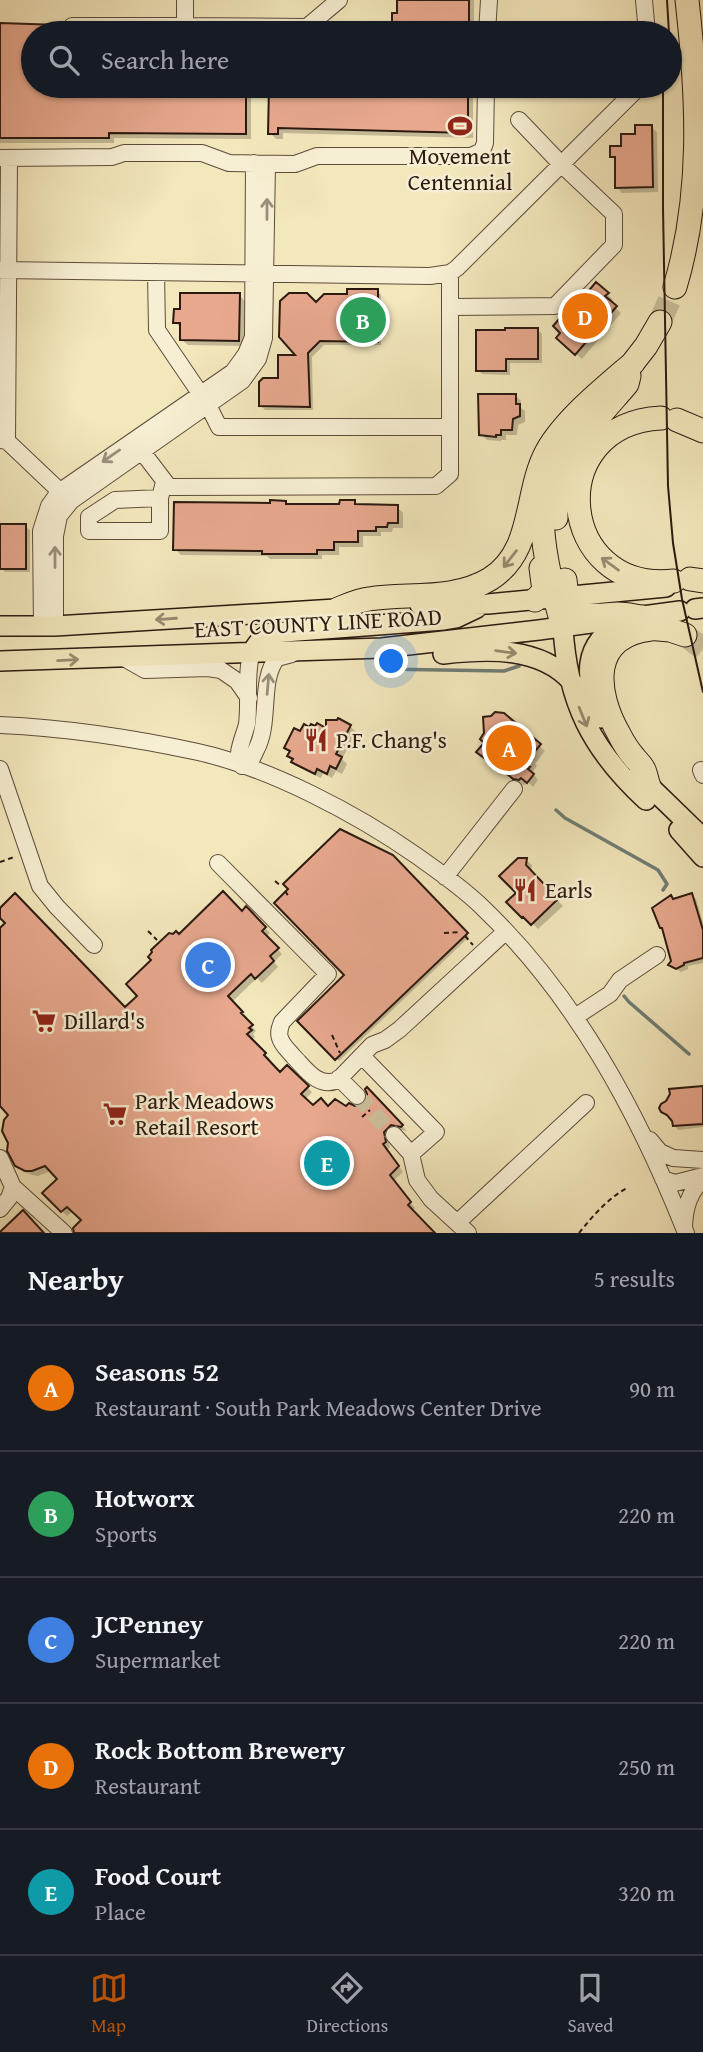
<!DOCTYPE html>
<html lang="en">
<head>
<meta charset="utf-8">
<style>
  :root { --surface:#171b24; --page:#242831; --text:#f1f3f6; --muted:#9ea1a6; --line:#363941; --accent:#b45309 }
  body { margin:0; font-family:"Gentium Book Plus",serif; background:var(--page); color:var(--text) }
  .you { position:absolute; left:392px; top:662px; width:24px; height:24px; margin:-18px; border:5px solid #fff; border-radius:50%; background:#1a73e8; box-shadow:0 0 0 10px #1a73e833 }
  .badge { display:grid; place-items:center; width:46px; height:46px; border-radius:50%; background:var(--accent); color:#fff; font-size:23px; font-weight:700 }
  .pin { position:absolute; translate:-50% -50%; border:4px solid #fff; box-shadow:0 2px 7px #0006 }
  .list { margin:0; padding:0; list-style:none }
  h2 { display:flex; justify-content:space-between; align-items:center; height:91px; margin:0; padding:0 28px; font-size:30px }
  h2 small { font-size:23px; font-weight:400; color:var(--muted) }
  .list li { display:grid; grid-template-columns:46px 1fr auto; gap:21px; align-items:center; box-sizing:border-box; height:126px; padding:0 28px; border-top:2px solid var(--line) }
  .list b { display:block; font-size:26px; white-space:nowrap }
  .list p { margin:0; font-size:23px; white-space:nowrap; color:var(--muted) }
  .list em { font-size:23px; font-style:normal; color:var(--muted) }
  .icon { flex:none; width:38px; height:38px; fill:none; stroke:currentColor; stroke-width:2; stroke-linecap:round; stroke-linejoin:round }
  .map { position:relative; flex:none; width:703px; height:1233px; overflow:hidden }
  .search { position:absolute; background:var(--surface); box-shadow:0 2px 5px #0004; left:21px; right:21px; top:21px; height:77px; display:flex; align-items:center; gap:18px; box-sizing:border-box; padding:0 24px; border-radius:38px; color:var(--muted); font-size:26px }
  .sheet { height:721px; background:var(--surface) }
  nav { display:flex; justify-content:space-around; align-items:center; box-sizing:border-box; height:98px; border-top:2px solid var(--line); background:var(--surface); font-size:19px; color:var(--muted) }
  nav a { display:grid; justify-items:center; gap:4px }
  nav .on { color:var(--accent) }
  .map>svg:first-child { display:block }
  .shadow { fill:#0003 }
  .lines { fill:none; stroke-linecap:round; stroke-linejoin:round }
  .stream { stroke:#6f7d74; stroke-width:3.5 }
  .building { fill:#e7a88e; stroke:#2b1910; stroke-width:2 }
  .minor-tunnel { stroke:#cbbe9a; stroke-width:16; stroke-dasharray:16 8; stroke-linecap:butt }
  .highway-tunnel { stroke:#cbbe9a; stroke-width:23; stroke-dasharray:23 11; stroke-linecap:butt }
  .minor-casing { stroke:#5d4c3b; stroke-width:18 }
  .major-casing { stroke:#2b1910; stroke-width:22 }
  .highway-casing { stroke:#2b1910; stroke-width:25 }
  .path { stroke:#2b1910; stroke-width:2; stroke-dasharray:5 3.5; stroke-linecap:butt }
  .minor { stroke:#f7efd3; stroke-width:16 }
  .major { stroke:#f3e7bc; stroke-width:19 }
  .highway { stroke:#f3e7bc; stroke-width:23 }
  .tram { stroke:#2b1910; stroke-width:2 }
  .oneway { stroke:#9b8f7b }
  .oneway2 { stroke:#998a6f }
  .labels { text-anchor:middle; stroke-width:5; stroke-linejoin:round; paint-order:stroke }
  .poi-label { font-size:23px; fill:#2b1910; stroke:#f7efd3; text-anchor:start }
  .street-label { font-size:23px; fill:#2b1910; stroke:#f7efd3 }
</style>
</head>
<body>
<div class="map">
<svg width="703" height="1233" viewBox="0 0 703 1233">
  <rect width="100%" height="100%" fill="#f3e7bc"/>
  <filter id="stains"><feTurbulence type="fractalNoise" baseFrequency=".00286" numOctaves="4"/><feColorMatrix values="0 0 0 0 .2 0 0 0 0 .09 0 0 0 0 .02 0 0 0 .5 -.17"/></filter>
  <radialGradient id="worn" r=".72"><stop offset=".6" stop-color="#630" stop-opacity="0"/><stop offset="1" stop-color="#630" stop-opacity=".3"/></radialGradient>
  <path class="shadow" d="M399 0H474V33H391L394 30 398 15Z
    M0 25 59 26 65 32 33 33V86H251V139L114 138V143H0Z
    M271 86H473V138L283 133V139H276L270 133Z
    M652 127 657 133 658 192 622 193 617 187 616 161 612 156Z
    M377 291 381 295V345H324L312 357 313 410H265L261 406 279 379 299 357 316 304Z
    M607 294 613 300 610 303 621 313 582 359 564 343 576 309Z
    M239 295 245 301 244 346 188 345 182 340 181 328 175 322Z
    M538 330 542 334V363H510V375L482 374 478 370Z
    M516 396 521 401V408L525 411V422L518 425 517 435H506V440H501V441L487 440 481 434Z
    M354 501 359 506 397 507 403 513V528H393L392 532H381V536H363V547H339V555H322V559H270L267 556 181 555 175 549 272 505 285 502 288 505 341 506Z
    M25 526 30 530V572H5L1 568Z
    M503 715 545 751 535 764 537 766 532 772 538 780 533 787 528 782 525 785 521 784 499 766 497 768 484 757Z
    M350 726 356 732 342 759 347 764 342 774 336 771 332 778 323 773 321 778 299 767 293 762 289 756 291 753 286 748 328 731Z
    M392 857 469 937 339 1061 300 1021 346 976Z
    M526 860 532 865 531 873 563 906 538 929 530 921 528 923 508 902 518 893Z
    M692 895 696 899 703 923V963L688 966V969L681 972 670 965 673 961 674 900Z
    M246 909 270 933 266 937 282 954 274 962 278 967 262 983 257 978 232 1002 247 1017 244 1018 256 1031 253 1034 255 1037 251 1040 270 1059 268 1062 280 1074 287 1068 312 1092 305 1100 313 1108H361L369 1100 367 1089 407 1131 397 1129 388 1138 390 1147 387 1150 403 1172 393 1181 415 1208 411 1211 433 1233H76L75 1228 83 1220 73 1211 67 1216 45 1193 59 1179 51 1171 38 1176 32 1175 22 1171 17 1165 10 1114 0 1104V931L8 923 0 916V911L125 1009 140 996 179 936 242 913Z
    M703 1088V1127L678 1130 674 1125 672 1118 662 1111Z"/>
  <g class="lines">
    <path class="stream" d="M380 669 504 671 519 666
      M556 810 565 818 658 870 667 884 663 890
      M624 996 629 1002 689 1054"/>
  </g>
  <path class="building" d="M397 0H469V33H392V13H397Z
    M0 23 60 25 62 33H33V86H246V134L109 133V138H0Z
    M269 86H468V133L278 128V134H268Z
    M635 125H652L653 187 615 188V157H610V146H621V134H635Z
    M596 282 609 293 605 296 617 306 575 355 556 338 560 333 553 326 573 303 576 306Z
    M347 289H378V342L320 341 308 353 310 407 259 406V382L263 378H278V355H295L279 337 280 301 289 293H307L316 302 324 294H347Z
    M180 293H240L239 341 180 340V323H173L174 309H180Z
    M505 328H538V359H506V371H476V330H505Z
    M478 394H516V404H520V416L513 419 512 430H501V435H496V437L479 435Z
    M270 500 286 501V504H339L340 500H355V504L398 505V523H388L387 527H376V531H358V542H334V550H317V554H262V551L173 550 174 502 270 503Z
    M0 524H26V569H0Z
    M495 712 504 713 541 744 530 757 533 759 527 766 530 767 528 769 534 774 527 783 521 778 519 780 513 779 492 761 491 763 476 752 484 743 480 739 484 733 483 717 491 716Z
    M338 718 351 725 336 754 342 757 336 769 330 766 327 774 317 769 315 774 291 762 293 759 287 756 290 751 284 748 294 728 300 731 304 724 309 727 311 724 315 726 317 723 326 728V720H337Z
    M340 829 393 855 468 933 335 1060 297 1021 344 975 274 903 288 889 283 884Z
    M518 858H527L526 865 558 899 531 925 523 917 522 918 506 902 516 893 499 876Z
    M223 891 242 911 246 906 264 925 266 927 262 931 279 948 270 956 274 961 255 979 251 974 228 996 243 1012 241 1013 253 1025 249 1028 252 1030 247 1034 266 1053 264 1055 280 1072 287 1065 309 1086 301 1094 313 1105 321 1098 328 1106 335 1099 346 1106 349 1103 355 1106H360L367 1099V1094L365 1089 367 1087 403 1125 401 1127 391 1125 384 1132 386 1142 383 1144 399 1166 390 1175 411 1202 408 1205 435 1233H74L73 1228 81 1220 67 1207 61 1212 42 1193 57 1179 45 1166 32 1171H25L15 1166 7 1151 8 1143 2 1131 4 1120 8 1115 0 1106V928L5 923 0 918V908L15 893 125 1007 137 996 126 984 151 960 148 957 152 952 151 950 169 933 173 934 176 931 179 934Z
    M692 893 703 930V958L684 963V965L676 969 668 965 671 961 662 928H660L652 908 671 895 673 899Z
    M703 1086V1124L673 1126 672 1121 667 1115 661 1112 659 1108 661 1104 666 1101 670 1094 669 1089Z
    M23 1210 44 1233H0V1232Z"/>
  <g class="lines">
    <path class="minor-tunnel" d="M357 1096 394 1135"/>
    <path class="highway-tunnel" d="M660 322 675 287
      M685 635 703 649"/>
    <g class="minor-casing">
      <path id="minor" d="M185 0V26L307 27 339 0
        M644 0 647 33
        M72 26H185
        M487 33 489 0
        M0 158 112 157 124 153H202L229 163 295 164 317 156H471L482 151 485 143 486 86
        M0 270 430 276 450 273 457 268 640 86
        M156 272 157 330 208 405 219 427H450
        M450 307 555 306 614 245V214L561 164 519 120
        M0 440 7 441 9 158
        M7 441 66 497
        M137 445 169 487 436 486 450 474V273
        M160 498V531H89V517L115 500 160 498 164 482
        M42 626 41 531 49 506 59 492 233 372 246 354 253 337 254 163
        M55 626V536L59 516 71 501 242 381 258 359 264 338 267 164
        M124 658 145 670 208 668 221 670 237 681 249 698
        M0 725C67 728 133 738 198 752 270 768 357 814 417 856 438 871 460 886 480 905 575 995 638 1112 686 1233
        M242 766C252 762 252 758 256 750 271 722 259 680 277 658L292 654
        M242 766C234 755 244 737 247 724 250 701 245 672 252 652
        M0 769 40 886 57 907 94 945
        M701 770 703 775
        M218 863 328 974 282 1022C280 1027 278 1032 280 1038 282 1045 288 1050 293 1056 305 1068 318 1089 338 1080L372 1045 385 1040 400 1029 505 932
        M445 877 514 789
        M575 1017 610 994 620 980 657 955
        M362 1056 436 1132 411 1154
        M339 1078 357 1096
        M394 1135 411 1154 417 1180 431 1199 468 1233
        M650 1140 660 1152 673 1158 703 1160
        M0 1158 13 1187 9 1198 0 1209
        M663 1179 675 1183 703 1176
        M13 1187 64 1233
        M458 1222 586 1103
        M684 1226C685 1207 689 1193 703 1179"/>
    </g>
    <g class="major-casing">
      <path id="major" d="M420 605 488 604 666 587
        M695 609 703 608
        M0 626H55L352 608
        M563 627C567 702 592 750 646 800
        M252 652C257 644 261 637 271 633L444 620 456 618 477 608
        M443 654C486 649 540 646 572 682
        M0 661 382 648 539 630 680 611
        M601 718C585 679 580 643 624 622
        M638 775 703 838
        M679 830 703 857"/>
    </g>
    <g class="highway-casing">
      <path id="highway" d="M675 287C703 193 698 98 687 0
        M625 373 646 346 660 322
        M661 418C542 424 556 594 674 581
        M677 420 703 431
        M544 493C537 533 552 588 563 627
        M556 518C556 504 557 487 561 474 571 444 607 408 627 384L629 376
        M690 579 703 581
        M565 580C566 587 566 596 570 603 579 621 603 614 618 614 626 614 634 616 642 617
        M535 600 544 591 541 568
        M338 609C348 605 359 600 369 599 408 593 454 601 490 579 535 551 524 493 547 451 565 419 606 386 633 363
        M635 627 670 630 685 635
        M649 786C647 781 646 774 644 770 642 765 637 761 634 757 628 750 623 742 619 734 595 692 589 636 651 629"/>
    </g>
    <path class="path" d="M0 862 14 857
      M275 881 281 886
      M285 891 289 897
      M148 931 157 940
      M444 933 460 932
      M465 936 473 945
      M332 1035 340 1053
      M362 1117 370 1110
      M579 1233C593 1216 607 1199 627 1188"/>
    <use href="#minor" class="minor"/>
    <use href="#major" class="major"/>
    <use href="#highway" class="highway"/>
    <path class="tram" d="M667 0 669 33
      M663 86V208L668 486 673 543 682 599 703 692"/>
  </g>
  <defs><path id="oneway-shaft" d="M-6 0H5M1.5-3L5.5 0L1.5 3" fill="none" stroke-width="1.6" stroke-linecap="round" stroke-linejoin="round" transform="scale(1.75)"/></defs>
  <g class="oneway">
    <use href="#oneway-shaft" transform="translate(267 209) rotate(-90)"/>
    <use href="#oneway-shaft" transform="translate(111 456) rotate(145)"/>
    <use href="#oneway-shaft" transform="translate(55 557) rotate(-90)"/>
    <use href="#oneway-shaft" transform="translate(268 684) rotate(-85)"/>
  </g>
  <g class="oneway2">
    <use href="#oneway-shaft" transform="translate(510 559) rotate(128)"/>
    <use href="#oneway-shaft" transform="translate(610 564) rotate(-144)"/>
    <use href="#oneway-shaft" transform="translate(166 619) rotate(176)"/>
    <use href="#oneway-shaft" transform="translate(506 652) rotate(8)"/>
    <use href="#oneway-shaft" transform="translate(68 660) rotate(-3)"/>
    <use href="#oneway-shaft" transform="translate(583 717) rotate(68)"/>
  </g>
  <defs>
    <g id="stadium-bare" transform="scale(1.89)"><path d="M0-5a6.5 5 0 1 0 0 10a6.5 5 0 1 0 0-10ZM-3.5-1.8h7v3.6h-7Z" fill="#8f2418" stroke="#f7efd3" stroke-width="2.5" paint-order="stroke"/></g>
    <g id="restaurant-bare" transform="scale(1.89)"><path d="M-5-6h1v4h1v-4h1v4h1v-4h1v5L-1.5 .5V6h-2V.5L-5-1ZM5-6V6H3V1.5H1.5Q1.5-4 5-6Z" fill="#8f2418" stroke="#f7efd3" stroke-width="2.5" paint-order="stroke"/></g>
    <g id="supermarket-bare" transform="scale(1.89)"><path d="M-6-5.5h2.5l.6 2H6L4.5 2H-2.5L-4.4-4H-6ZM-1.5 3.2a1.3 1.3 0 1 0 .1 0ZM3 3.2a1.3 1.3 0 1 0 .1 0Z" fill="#8f2418" stroke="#f7efd3" stroke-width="2.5" paint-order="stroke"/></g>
  </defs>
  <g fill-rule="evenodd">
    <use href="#stadium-bare" x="460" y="126"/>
    <use href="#restaurant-bare" x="316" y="740"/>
    <use href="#restaurant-bare" x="525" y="890"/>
    <use href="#supermarket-bare" x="44" y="1021"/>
    <use href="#supermarket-bare" x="115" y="1114"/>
  </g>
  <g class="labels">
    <g class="poi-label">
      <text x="460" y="164" text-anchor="middle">Movement<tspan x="460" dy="26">Centennial</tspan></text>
      <text x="336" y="748">P.F. Chang's</text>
      <text x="545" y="898">Earls</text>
      <text x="64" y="1029">Dillard's</text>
      <text x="135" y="1109">Park Meadows<tspan x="135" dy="26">Retail Resort</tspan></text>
    </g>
    <g class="street-label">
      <text transform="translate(318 623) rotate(-3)" y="8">EAST COUNTY LINE ROAD</text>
    </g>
  </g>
  <rect width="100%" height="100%" filter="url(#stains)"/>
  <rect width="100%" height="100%" fill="url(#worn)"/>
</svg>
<div class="you"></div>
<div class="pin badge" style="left:509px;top:748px;background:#e8710a">A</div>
<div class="pin badge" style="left:363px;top:320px;background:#2e9e5b">B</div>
<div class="pin badge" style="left:208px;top:965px;background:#3f7fe0">C</div>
<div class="pin badge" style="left:585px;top:316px;background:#e8710a">D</div>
<div class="pin badge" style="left:327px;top:1163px;background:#0f9aa8">E</div>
<div class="search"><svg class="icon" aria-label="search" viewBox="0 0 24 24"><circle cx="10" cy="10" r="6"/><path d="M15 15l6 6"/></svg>Search here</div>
</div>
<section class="sheet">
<h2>Nearby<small>5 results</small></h2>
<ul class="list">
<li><span class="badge" style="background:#e8710a">A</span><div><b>Seasons 52</b><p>Restaurant · South Park Meadows Center Drive</p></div><em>90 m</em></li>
<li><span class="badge" style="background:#2e9e5b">B</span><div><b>Hotworx</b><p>Sports</p></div><em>220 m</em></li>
<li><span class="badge" style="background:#3f7fe0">C</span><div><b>JCPenney</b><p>Supermarket</p></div><em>220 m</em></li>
<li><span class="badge" style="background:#e8710a">D</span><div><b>Rock Bottom Brewery</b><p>Restaurant</p></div><em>250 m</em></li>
<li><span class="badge" style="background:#0f9aa8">E</span><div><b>Food Court</b><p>Place</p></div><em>320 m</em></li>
</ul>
</section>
<nav>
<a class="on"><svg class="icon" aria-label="map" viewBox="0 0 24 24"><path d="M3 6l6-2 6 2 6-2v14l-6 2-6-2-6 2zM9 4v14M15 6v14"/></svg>Map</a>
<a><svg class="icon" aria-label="directions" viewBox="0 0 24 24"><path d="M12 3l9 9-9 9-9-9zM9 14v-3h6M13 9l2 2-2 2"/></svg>Directions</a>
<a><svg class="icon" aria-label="saved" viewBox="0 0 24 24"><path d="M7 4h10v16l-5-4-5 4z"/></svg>Saved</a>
</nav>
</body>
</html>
